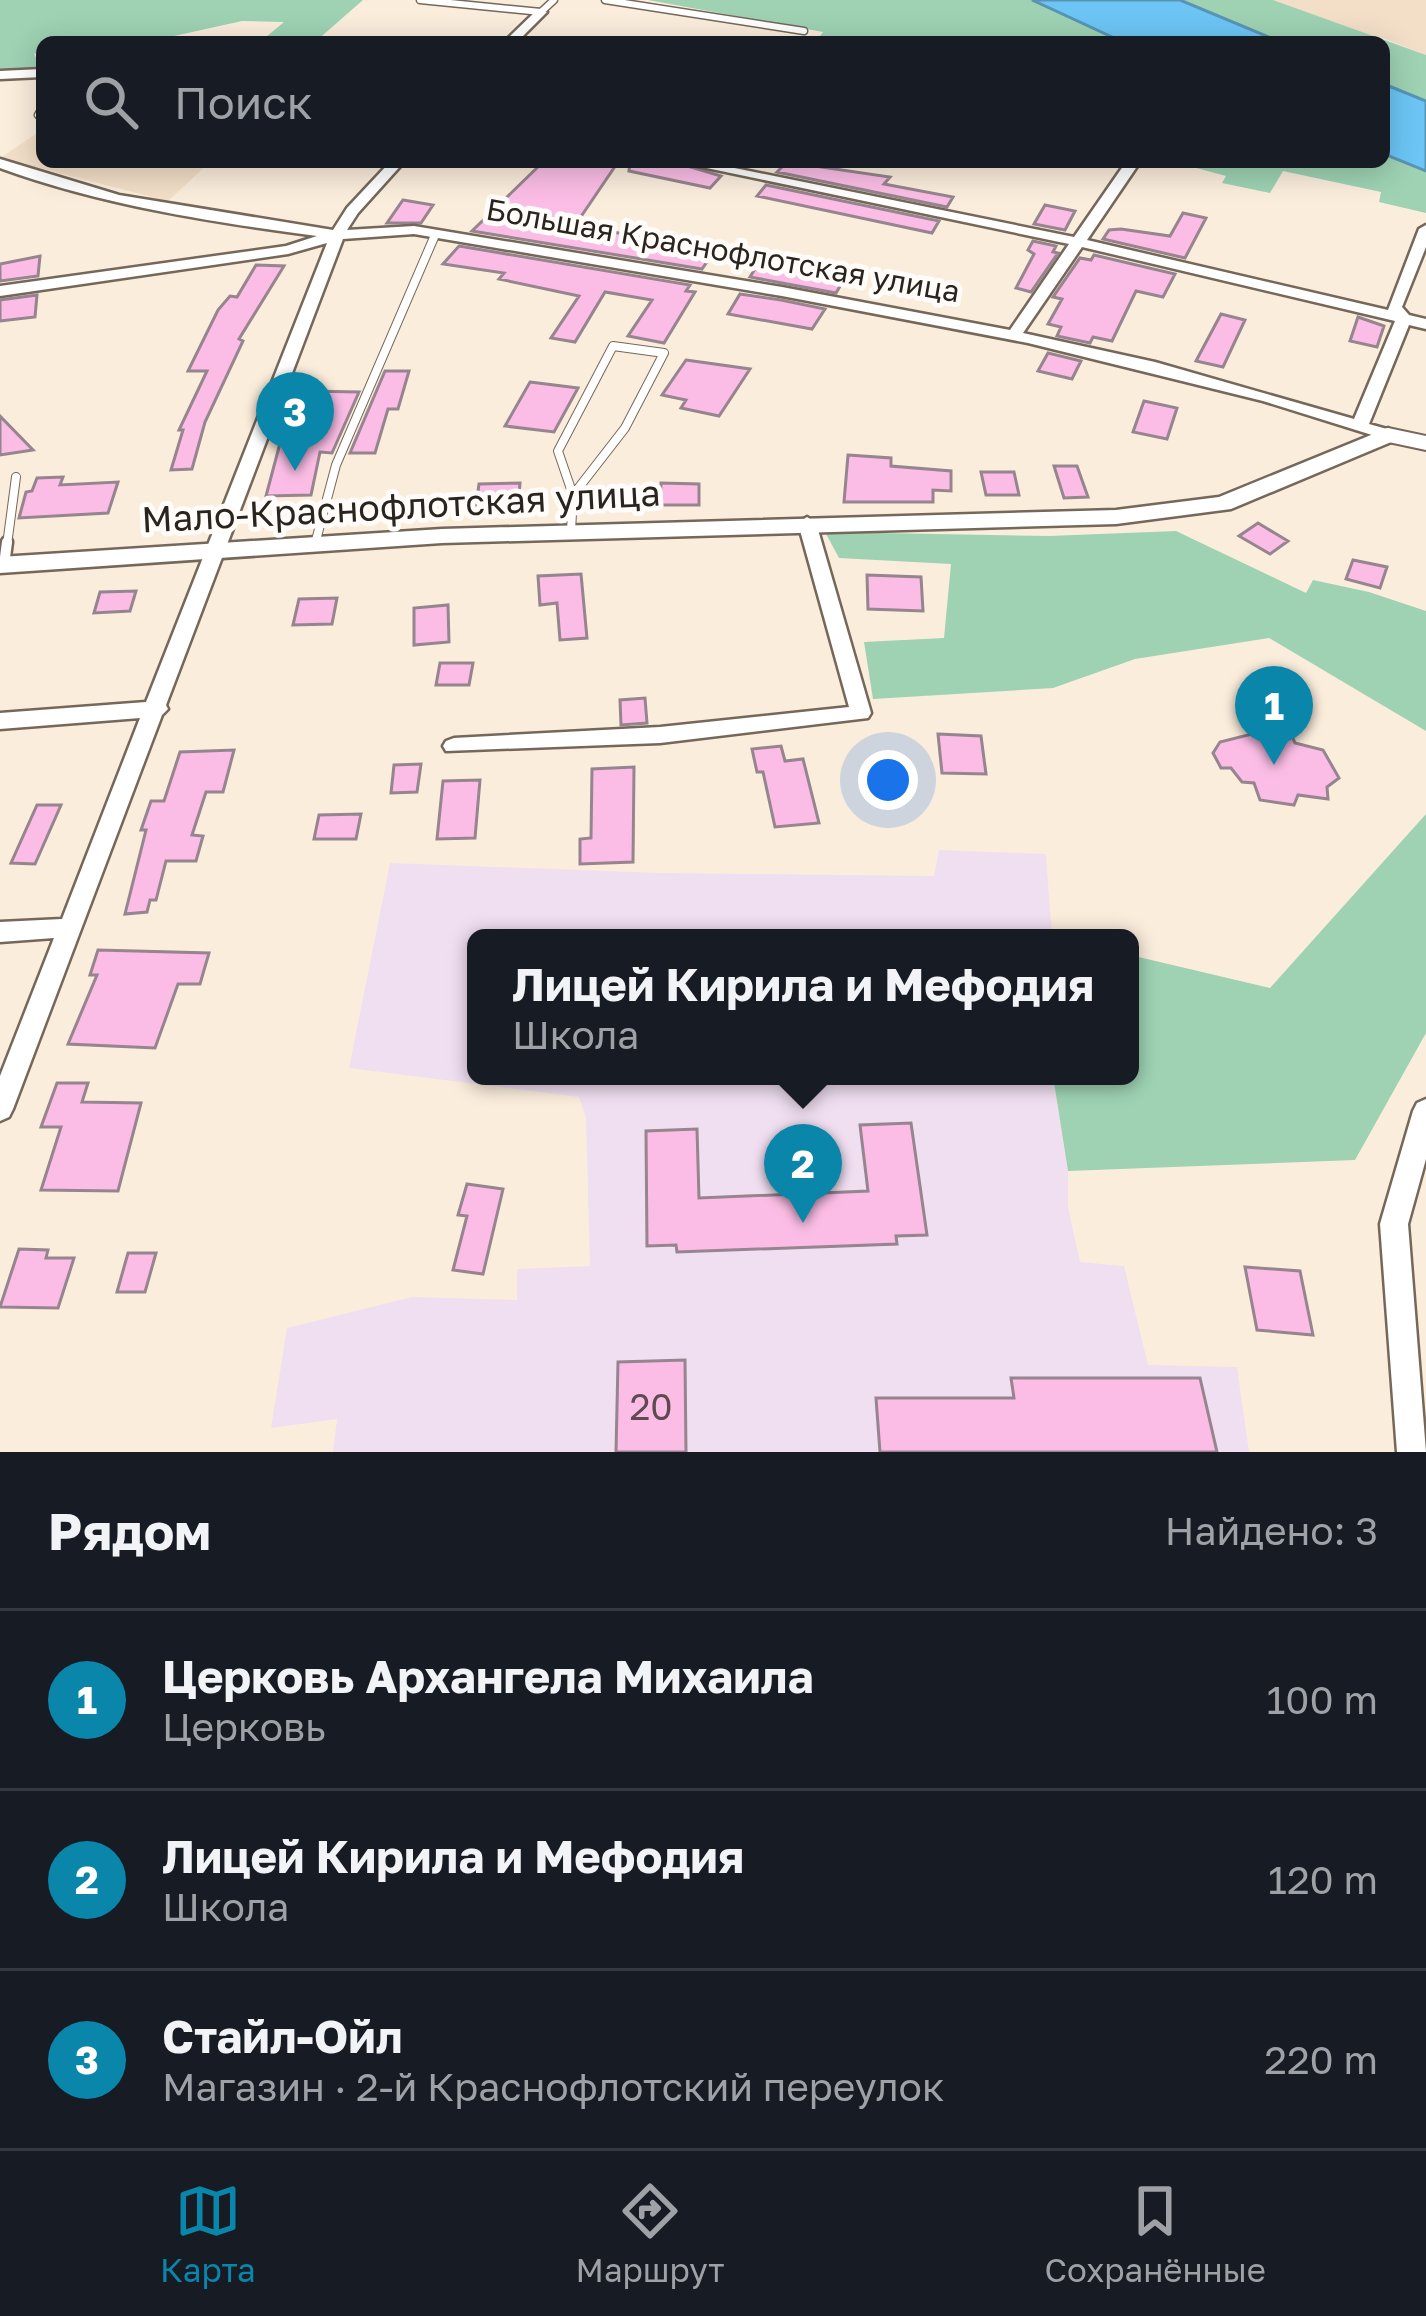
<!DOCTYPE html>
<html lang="ru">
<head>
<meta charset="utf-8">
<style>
  :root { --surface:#171b24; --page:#242831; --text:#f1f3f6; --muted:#9ea1a6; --line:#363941; --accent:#0986aa }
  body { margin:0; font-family:"Golos Text",sans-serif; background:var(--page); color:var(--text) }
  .you { position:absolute; left:888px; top:780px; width:42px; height:42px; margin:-30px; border:9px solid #fff; border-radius:50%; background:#1a73e8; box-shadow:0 0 0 18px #1a73e833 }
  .badge { display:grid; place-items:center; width:78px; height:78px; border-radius:50%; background:var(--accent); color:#fff; font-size:39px; font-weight:700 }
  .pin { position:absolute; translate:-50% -99px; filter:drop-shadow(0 3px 6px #0008) }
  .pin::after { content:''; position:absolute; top:63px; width:42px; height:36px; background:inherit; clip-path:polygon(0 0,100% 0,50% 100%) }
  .popup { position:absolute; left:467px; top:929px; width:672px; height:156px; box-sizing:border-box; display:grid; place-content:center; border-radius:18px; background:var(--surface); filter:drop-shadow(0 3px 9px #0005); font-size:39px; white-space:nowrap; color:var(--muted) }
  .popup b { font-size:45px; color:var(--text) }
  .popup::after { content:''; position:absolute; left:50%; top:100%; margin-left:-24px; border:24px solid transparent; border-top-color:var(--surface) }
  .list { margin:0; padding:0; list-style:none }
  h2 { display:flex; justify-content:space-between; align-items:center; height:156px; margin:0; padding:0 48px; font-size:51px }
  h2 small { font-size:39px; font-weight:400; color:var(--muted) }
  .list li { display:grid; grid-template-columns:78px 1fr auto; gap:36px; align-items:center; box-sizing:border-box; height:180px; padding:0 48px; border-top:3px solid var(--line) }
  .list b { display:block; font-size:45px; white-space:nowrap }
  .list p { margin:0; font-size:39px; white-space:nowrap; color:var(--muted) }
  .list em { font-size:39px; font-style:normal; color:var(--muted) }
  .icon { flex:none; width:66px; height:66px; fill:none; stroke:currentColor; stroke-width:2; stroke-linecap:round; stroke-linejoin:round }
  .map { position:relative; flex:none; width:1426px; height:1452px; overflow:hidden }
  .search { position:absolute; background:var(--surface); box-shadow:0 6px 30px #0003; left:36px; right:36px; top:36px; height:132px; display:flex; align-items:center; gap:30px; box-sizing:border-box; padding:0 42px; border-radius:18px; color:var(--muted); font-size:45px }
  .sheet { height:696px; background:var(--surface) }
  nav { display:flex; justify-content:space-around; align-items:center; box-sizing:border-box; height:168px; border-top:3px solid var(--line); background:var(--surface); font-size:33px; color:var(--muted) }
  nav a { display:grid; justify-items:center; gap:6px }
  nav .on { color:var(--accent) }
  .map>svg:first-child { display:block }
  .built { fill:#f3dfc8 }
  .education { fill:#f0dff1 }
  .green { fill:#9ed2b3 }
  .water { fill:#6cc5f5; stroke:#5895b4; stroke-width:3 }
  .building { fill:#fbbde5; stroke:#96848f; stroke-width:3 }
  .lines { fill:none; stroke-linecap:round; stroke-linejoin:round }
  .service-far2-casing { stroke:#75685a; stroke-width:9 }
  .service-far1-casing { stroke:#75685a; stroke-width:10 }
  .service-casing { stroke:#75685a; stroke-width:15 }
  .minor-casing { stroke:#75685a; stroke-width:5 }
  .tertiary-casing { stroke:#75685a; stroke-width:5 }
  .secondary-casing { stroke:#75685a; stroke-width:4 }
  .service-far2 { stroke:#fff; stroke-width:6 }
  .service-far1 { stroke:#fff; stroke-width:8 }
  .service { stroke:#fff; stroke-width:10 }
  .minor { fill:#fff; fill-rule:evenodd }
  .tertiary { fill:#fff; fill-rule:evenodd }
  .secondary { fill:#fff; fill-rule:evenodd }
  .labels { text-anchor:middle; stroke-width:10; stroke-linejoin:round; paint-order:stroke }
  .far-street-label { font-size:30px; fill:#29241e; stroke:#fffcf9 }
  .street-label { font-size:36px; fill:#29241e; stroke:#fffcf9 }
  .near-number-label { font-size:36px; fill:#5e4a50 }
</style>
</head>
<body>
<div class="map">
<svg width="1426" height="1452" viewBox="0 0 1426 1452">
  <rect width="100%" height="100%" fill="#fbeddc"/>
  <path class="built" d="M1273 0H1426V55L1383 38 1348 31Z
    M42 130V162H210L168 201 0 158Z"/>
  <path class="education" d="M939 850 1046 854 1052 938H476V1076H1053L1068 1171V1207L1080 1262 1124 1266 1148 1365 1237 1367 1249 1452H333L337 1419 271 1428 287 1328 412 1297 517 1300V1269L590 1266 586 1118 579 1097 349 1068 390 863 660 873 934 876Z"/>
  <path class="green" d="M0 0H363L315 42H260L284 22 242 21 147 42H42V52L34 54 42 68 0 71Z
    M648 0H1032L1123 42H827L817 40 823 32Z
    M1180 0H1273L1426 55V101L1384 84V42H1281Z
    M1384 154 1426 171V213L1379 202 1381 192 1283 171 1270 193 1222 183 1226 176 1174 162H1384Z
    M1176 531 1306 593 1313 580 1369 592 1426 611V731L1269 638 1135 659 1053 688 873 699 864 642 944 638 951 564 839 558 825 532 1049 536Z
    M1426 814V1033L1355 1160 1068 1171 1053 1076H1130V955L1270 988Z"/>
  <path class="water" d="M1032 0H1180L1281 42H1123Z
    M1384 84 1426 101V171L1384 154Z"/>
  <path class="building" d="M543 162H618L576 224 713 253 702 269 472 231Z
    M630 162H674L721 176 710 188 629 171Z
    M787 162 890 177 884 184 953 197 947 207 777 172Z
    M766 185 939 221 932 233 757 196Z
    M403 200 433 205 421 223H387Z
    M1045 205 1075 211 1065 230 1034 224Z
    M1183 213 1206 218 1185 258 1103 239 1109 230 1121 229 1170 236Z
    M1033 241 1056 246 1053 252 1058 253 1031 292 1016 288 1034 254 1028 250Z
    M459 246 690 285 686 291 695 292 664 343 628 336 652 300 605 292 575 342 551 338 579 296 499 279 504 273 443 264Z
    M1094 255 1175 274 1163 297 1136 291 1112 341 1093 337 1090 343 1057 336 1061 327 1048 324 1062 299 1053 297 1080 258 1091 260Z
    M40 256 38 276 0 281V264Z
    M763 256 787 260 847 274 836 293 750 277Z
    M256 265 284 266 239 339 243 341 205 422 192 469 171 470 183 430H179L207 371H188L218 310 230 296 237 297Z
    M740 294 781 300 825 309 812 329 728 314Z
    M37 295 35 317 0 321V300Z
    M1221 314 1245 320 1223 367 1196 361Z
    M1358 317 1384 326 1377 347 1350 341Z
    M1048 353 1081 361 1072 379 1038 371Z
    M686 360 750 369 719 416 681 408 686 400 662 395Z
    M385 371H409L398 409H388L375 453H350Z
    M530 382 578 388 554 432 505 426Z
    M303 391 359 392 332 453 320 452 311 495 266 496 279 447Z
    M1144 401 1177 408 1167 439 1133 432Z
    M0 416 33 450 0 455Z
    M848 455 891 458V466L951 471V491L933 490V502H844Z
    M1054 466H1077L1088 497 1064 498Z
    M981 472H1014L1019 495H986Z
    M63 477 60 485 118 482 108 513 19 518 26 492 32 491 37 478Z
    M520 483 518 505 476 506 479 484Z
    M661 483 699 484V505H660Z
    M1258 523 1288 541 1270 554 1239 536Z
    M1353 560 1387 567 1380 588 1346 579Z
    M581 574 587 638 560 640 557 603 540 605 538 576Z
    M867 575 921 577 923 611 868 609Z
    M136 591 130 611 94 613 100 592Z
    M337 598 332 624 293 625 299 599Z
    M448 605 449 642 414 645V608Z
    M440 663H473L469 685H436Z
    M645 698 647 723 621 725 620 700Z
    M1257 723 1289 729 1295 743 1323 750 1339 778 1327 787 1328 799 1298 795 1294 805 1260 800 1254 783 1242 782 1231 768H1221L1213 753 1220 742 1252 734Z
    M938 734 981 736 986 774 942 773Z
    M781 746 785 761 803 759 819 823 775 827 763 772H757L752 749Z
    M234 750 223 792H206L192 835 203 836 196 861H166L156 900H150L147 912 125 914 146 830H141L151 801H164L180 752Z
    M421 764 417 792 391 793 394 765Z
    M634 767 633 862 580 864V839L591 838 592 769Z
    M480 780 475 838 437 839 443 781Z
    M37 805H61L35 864 11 863Z
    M361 814 356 839H314L319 815Z
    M98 950 209 953 200 984H178L155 1048 68 1044 97 975H90Z
    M57 1083H88L82 1102 141 1103 118 1191 41 1190 61 1127H41Z
    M911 1123 927 1235 896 1236 897 1244 677 1252 676 1245 647 1246 646 1131 697 1129 699 1198 868 1191 860 1125Z
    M467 1184 503 1189 483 1274 453 1270 467 1216 458 1215Z
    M19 1249 48 1250 46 1258H74L58 1308 0 1307Z
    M128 1253H156L145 1292H117Z
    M1245 1267 1300 1271 1313 1335 1257 1330Z
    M685 1360 686 1452H616L618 1362Z
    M1011 1378H1200L1217 1452H880L876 1398H1014Z"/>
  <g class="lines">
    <g class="service-far2-casing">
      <path id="service-far2" d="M420 0 541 12 554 0
        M605 0 804 31
        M38 115 42 108
        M434 238 436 234"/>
    </g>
    <g class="service-far1-casing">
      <path id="service-far1" d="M613 346 664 353 625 428 573 495 558 451Z
        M571 531 573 495
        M315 544 336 465 435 235
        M7 545 16 477"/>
    </g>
    <g class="service-casing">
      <path id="service" d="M4 565 7 542"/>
    </g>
    <g class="minor-casing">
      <path id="minor" d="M537 10 547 12 517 42H504Z
        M42 69V77L0 79V71Z
        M0 159 119 195 333 230 347 208 390 162H404L358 213 347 230 414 226 782 287 1010 330 1069 244 678 162H705L1074 237 1126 162H1140L1087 240 1388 310 1419 229 1426 225V247L1402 307 1409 315 1426 319V329L1409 325 1369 424 1394 431V439L1388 440 1263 401 1028 343 782 296 414 234 343 239 166 705 168 709 162 715 13 1109 9 1117 0 1121V1076L54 938 0 942V922L62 919 140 718 0 729V713L146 702 327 243 288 254 0 296V286L286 246 317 236C210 222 102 205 0 168ZM1082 247 1395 321 1354 419 1155 362 1023 333Z
        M807 517 816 523 871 713 868 718 660 743 446 751 443 746 446 741 454 738 660 727 849 707 798 523Z
        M1426 1099V1159L1408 1224 1426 1452H1397L1380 1224 1413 1111 1417 1103Z"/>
    </g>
    <g class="tertiary-casing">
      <path id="tertiary" d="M1388 428 1399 435 1396 440 1231 509 1116 524 442 543 0 573V557L442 529 1116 510 1219 497Z"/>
    </g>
    <g class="secondary-casing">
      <path id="secondary" d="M1388 428 1426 436V450L1379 440V430Z"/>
    </g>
    <use href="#service-far2" class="service-far2"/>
    <use href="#service-far1" class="service-far1"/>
    <use href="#service" class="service"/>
    <use href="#minor" class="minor"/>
    <use href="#tertiary" class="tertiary"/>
    <use href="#secondary" class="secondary"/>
  </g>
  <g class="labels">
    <g class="far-street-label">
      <text transform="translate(723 251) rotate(10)" y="10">Большая Краснофлотская улица</text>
    </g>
    <g class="street-label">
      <text transform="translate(401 506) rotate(-3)" y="13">Мало-Краснофлотская улица</text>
    </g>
    <g class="near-number-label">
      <text x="651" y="1420">20</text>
    </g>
  </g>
</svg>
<div class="you"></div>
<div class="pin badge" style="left:1274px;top:765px">1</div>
<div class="pin badge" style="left:803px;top:1223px">2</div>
<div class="popup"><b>Лицей Кирила и Мефодия</b>Школа</div>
<div class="pin badge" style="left:295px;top:471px">3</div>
<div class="search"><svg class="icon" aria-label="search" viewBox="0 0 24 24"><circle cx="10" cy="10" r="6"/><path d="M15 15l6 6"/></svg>Поиск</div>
</div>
<section class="sheet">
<h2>Рядом<small>Найдено: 3</small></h2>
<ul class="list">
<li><span class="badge">1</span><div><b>Церковь Архангела Михаила</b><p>Церковь</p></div><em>100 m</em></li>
<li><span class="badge">2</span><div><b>Лицей Кирила и Мефодия</b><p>Школа</p></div><em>120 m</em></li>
<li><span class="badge">3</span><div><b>Стайл-Ойл</b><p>Магазин · 2-й Краснофлотский переулок</p></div><em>220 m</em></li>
</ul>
</section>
<nav>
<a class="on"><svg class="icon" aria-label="map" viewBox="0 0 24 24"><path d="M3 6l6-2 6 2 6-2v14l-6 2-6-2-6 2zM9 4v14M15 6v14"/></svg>Карта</a>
<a><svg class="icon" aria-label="directions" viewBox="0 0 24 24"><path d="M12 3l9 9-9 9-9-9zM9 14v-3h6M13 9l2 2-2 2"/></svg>Маршрут</a>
<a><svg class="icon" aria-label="saved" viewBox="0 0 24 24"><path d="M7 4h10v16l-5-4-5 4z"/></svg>Сохранённые</a>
</nav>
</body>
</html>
